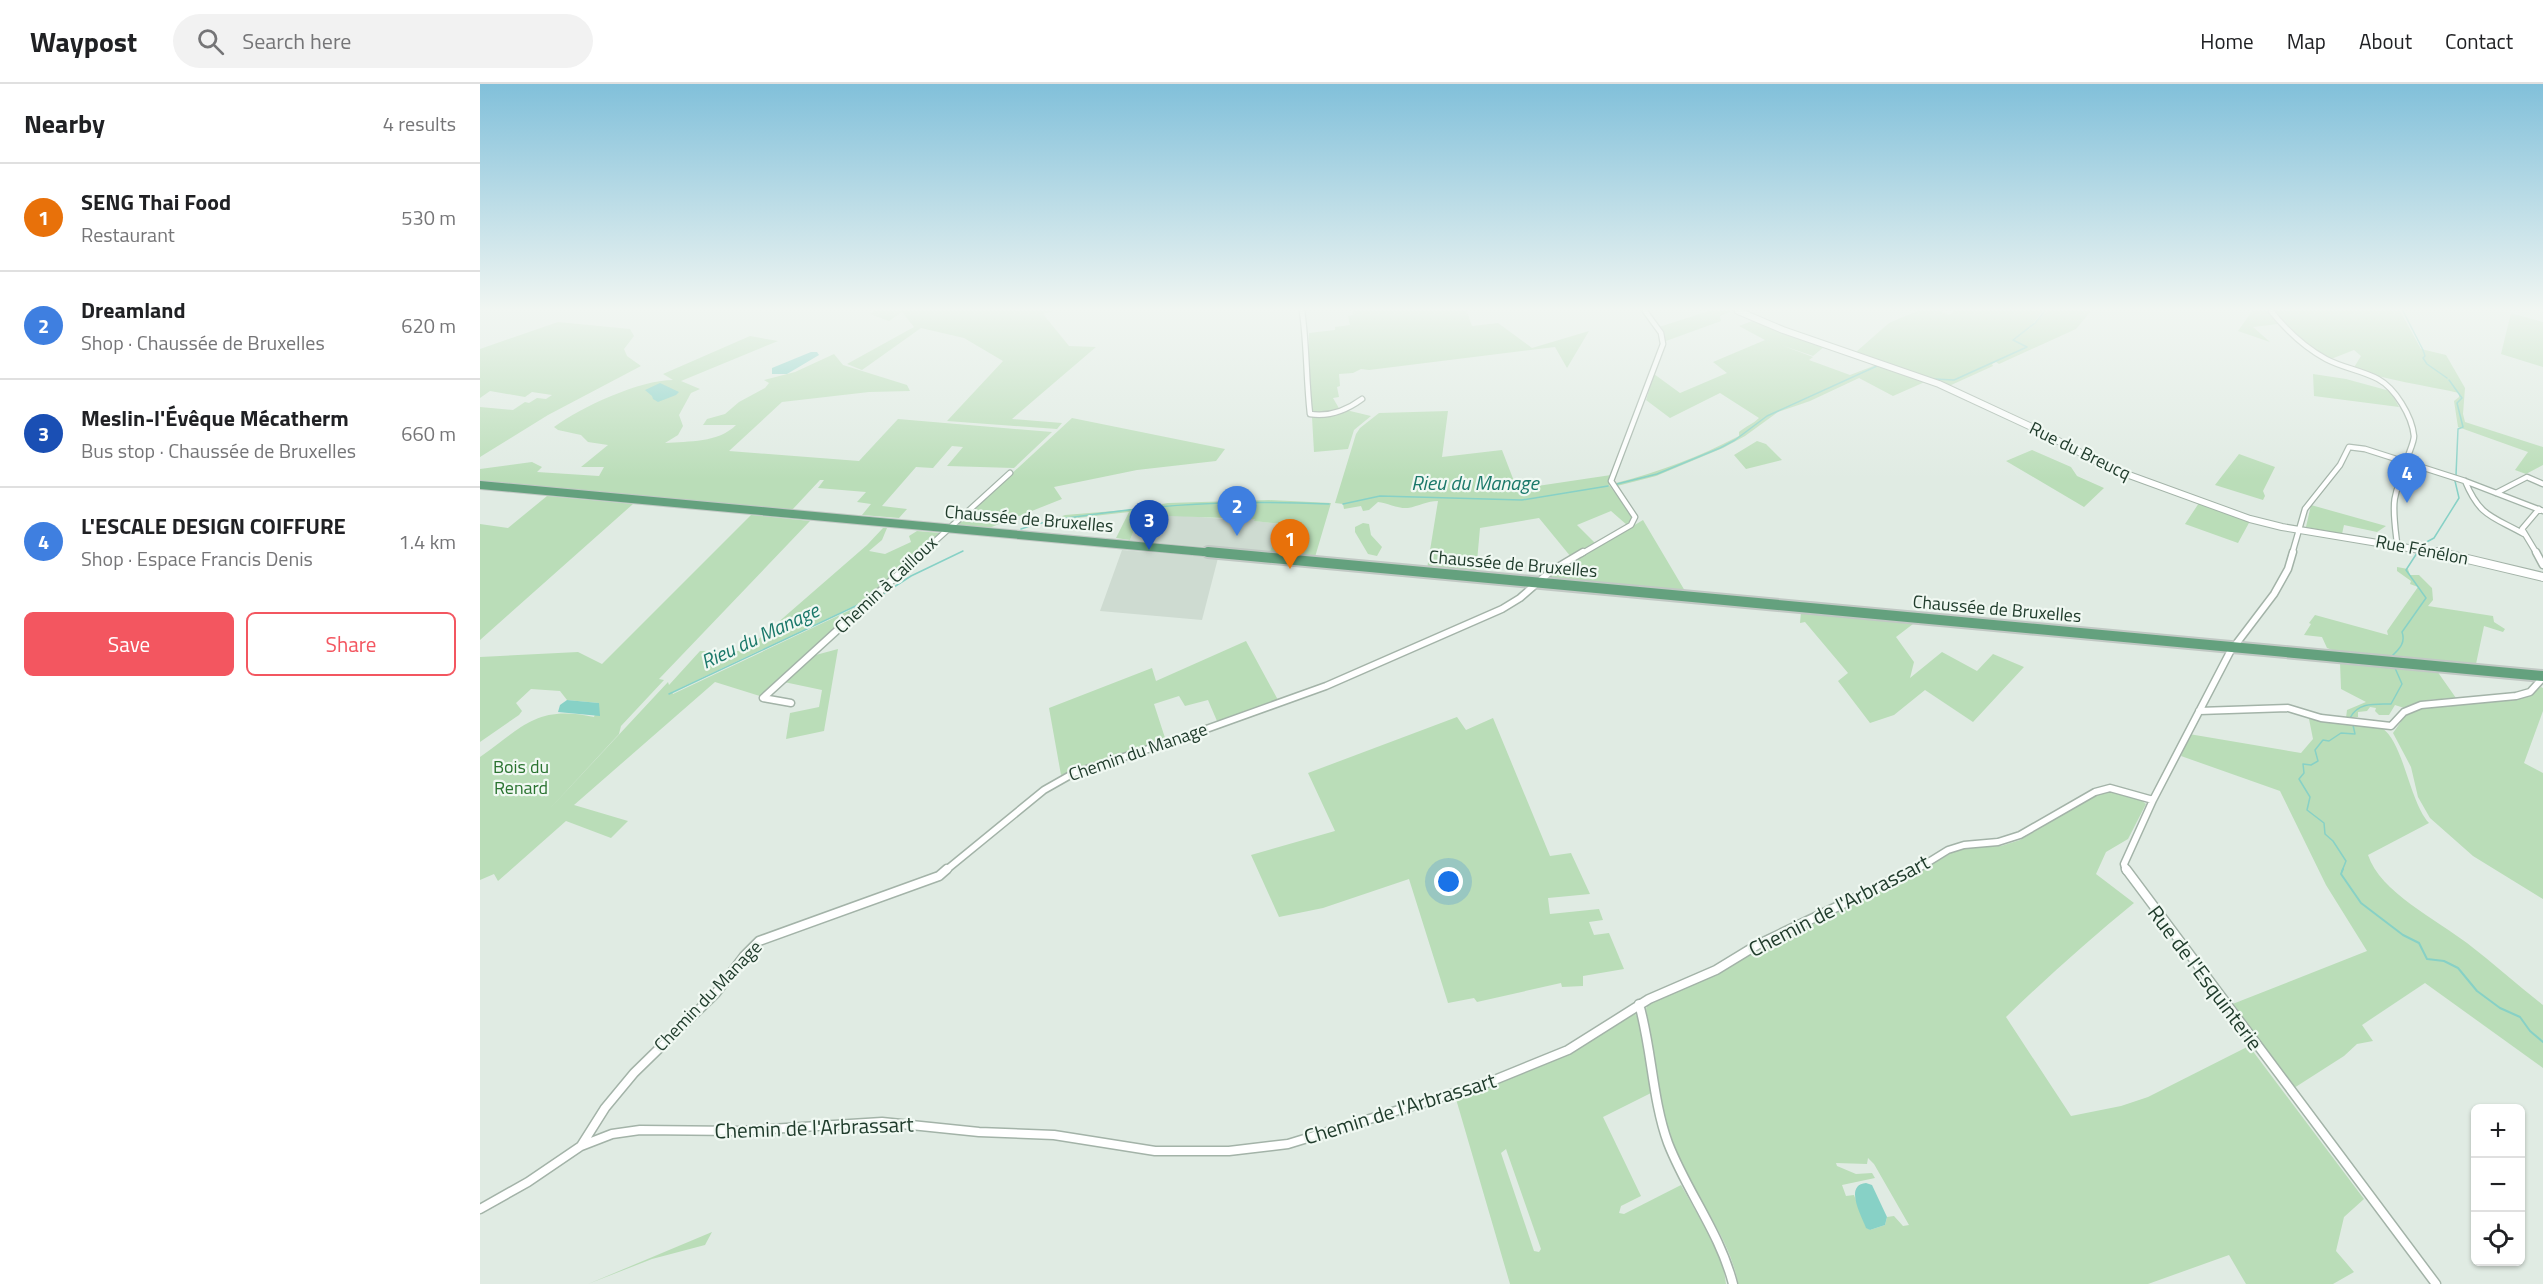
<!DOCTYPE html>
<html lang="en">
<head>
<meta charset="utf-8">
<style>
  :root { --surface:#fff; --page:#f2f2f2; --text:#202124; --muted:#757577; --line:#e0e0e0; --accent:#f35660 }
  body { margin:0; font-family:"Titillium Web",sans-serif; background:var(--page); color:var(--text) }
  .controls { position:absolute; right:18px; bottom:18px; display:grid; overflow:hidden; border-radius:9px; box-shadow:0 2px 4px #0004 }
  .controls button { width:54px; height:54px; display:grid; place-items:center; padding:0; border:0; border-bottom:2px solid var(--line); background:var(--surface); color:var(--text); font:30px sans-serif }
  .you { position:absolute; left:969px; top:798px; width:21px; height:21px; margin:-15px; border:4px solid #fff; border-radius:50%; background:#1a73e8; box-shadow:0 0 0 9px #1a73e833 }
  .badge { display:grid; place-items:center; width:39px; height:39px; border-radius:50%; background:var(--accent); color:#fff; font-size:20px; font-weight:700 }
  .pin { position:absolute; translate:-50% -50px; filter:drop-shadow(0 2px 3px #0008) }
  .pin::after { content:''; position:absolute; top:32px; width:21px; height:18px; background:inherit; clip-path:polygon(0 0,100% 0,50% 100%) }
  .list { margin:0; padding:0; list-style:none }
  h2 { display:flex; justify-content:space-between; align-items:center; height:78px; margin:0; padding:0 24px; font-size:26px }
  h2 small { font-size:20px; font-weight:400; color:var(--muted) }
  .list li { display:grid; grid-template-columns:39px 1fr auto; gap:18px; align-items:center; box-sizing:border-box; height:108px; padding:0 24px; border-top:2px solid var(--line) }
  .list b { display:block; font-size:22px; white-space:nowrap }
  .list p { margin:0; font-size:20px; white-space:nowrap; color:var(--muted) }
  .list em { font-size:20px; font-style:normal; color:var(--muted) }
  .actions { display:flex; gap:12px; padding:18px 24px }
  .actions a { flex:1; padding:14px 0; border:2px solid var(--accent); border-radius:9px; text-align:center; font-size:21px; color:var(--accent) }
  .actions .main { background:var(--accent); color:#fff }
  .icon { flex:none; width:33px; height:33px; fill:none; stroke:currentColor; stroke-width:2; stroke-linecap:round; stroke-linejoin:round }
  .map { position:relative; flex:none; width:2063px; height:1200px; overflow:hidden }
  header { display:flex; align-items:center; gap:36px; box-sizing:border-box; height:84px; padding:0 30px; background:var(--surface); border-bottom:2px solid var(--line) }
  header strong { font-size:28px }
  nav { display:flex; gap:33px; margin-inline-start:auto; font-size:21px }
  .search { width:420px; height:54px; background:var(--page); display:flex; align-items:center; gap:15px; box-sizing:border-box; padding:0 21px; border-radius:33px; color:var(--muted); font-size:22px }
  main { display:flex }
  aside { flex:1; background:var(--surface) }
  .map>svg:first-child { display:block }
  .built { fill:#cedbd1 }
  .green { fill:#baddb8; fill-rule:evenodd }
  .water { fill:#87d1c6 }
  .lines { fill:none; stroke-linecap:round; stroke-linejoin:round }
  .stream-far1 { stroke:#87d1c6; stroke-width:1.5 }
  .stream { stroke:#87d1c6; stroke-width:2 }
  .minor-far2-casing { stroke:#a3b3a8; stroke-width:7 }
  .minor-far1-casing { stroke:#a3b3a8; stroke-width:9 }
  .minor-casing { stroke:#a3b3a8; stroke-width:11 }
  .tertiary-far1-casing { stroke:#a3b3a8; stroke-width:8 }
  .tertiary-casing { stroke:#a3b3a8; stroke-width:10 }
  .primary-far1-casing { stroke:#c1c8c4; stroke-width:10 }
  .primary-casing { stroke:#c1c8c4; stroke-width:14 }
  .minor-far2 { stroke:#fff; stroke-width:4.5 }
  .minor-far1 { stroke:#fff; stroke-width:6 }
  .minor { stroke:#fff; stroke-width:8 }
  .tertiary-far1 { stroke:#fff; stroke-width:6 }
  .tertiary { stroke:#fff; stroke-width:8 }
  .primary-far1 { stroke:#64a17e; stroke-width:8 }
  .primary { stroke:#64a17e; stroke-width:10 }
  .labels { text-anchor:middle; stroke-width:4.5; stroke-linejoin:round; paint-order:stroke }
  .street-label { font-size:18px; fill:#203c2c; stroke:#f0f8f2 }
  .park-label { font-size:18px; fill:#2a7330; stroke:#f0f8f2 }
  .water-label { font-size:20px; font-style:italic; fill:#1a786a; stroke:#f0f8f2 }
  .near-street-label { font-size:21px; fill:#203c2c; stroke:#f0f8f2 }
</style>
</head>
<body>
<header>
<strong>Waypost</strong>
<div class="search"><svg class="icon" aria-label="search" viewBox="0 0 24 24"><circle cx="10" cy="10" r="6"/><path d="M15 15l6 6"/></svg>Search here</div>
<nav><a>Home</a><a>Map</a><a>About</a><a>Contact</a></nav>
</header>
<main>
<aside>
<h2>Nearby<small>4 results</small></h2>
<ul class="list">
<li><span class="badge" style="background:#e8710a">1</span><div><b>SENG Thai Food</b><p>Restaurant</p></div><em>530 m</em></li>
<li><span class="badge" style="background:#3f7fe0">2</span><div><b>Dreamland</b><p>Shop · Chaussée de Bruxelles</p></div><em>620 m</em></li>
<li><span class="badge" style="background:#1a4fb4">3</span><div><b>Meslin-l'Évêque Mécatherm</b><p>Bus stop · Chaussée de Bruxelles</p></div><em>660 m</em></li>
<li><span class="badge" style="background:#3f7fe0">4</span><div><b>L'ESCALE DESIGN COIFFURE</b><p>Shop · Espace Francis Denis</p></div><em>1.4 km</em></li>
</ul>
<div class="actions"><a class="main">Save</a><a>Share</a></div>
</aside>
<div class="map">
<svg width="2063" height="1200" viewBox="0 0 2063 1200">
  <rect width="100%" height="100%" fill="#e0ebe3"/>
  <path class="built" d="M680 430 758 436 759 434 775 435V437L802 440 789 469 650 456 660 431Z
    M642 466 738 474 722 536 620 527Z"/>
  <path class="green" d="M394 227H574L563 230 589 262 616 263 532 335 582 339 577 345 467 337 523 277 484 254 441 244 382 286 367 280 434 243 422 228 409 237 390 230Z
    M868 227H987L992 242 1018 239 1052 264 1109 247 1087 284 1075 263 889 286 881 285 873 289 859 290 860 302 857 303 859 313 853 314 860 326 832 330 828 294 829 249 855 246V243L870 241 868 232 873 231 872 227Z
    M1229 227H1252L1240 232 1241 237 1186 257 1179 243Z
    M1437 227H1461L1469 231 1474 227H1563L1547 247 1567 227H1611L1596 245 1519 280 1516 278 1512 280 1513 282 1469 302 1376 268 1409 239Z
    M1772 227H1789L1798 240 1773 243 1790 258 1758 247Z
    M1795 227H1920L1941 265 1966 271 1985 304 1983 330 1985 338 2063 363V381L2046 390 2035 386 2048 368 1978 343 1974 317 1979 313V309C1943 301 1907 296 1873 285L1881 272 1874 266 1851 275 1847 273C1826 259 1809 247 1795 227Z
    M2031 229 2063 238V283L2021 270Z
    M1275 236 1345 262 1333 272 1301 261 1333 273 1329 276 1370 291 1396 281 1447 297 1413 312 1379 294 1330 317 1298 328 1265 352 1243 364 1176 392 1137 402 1136 399C1179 388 1219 373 1259 352V348C1266 342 1273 340 1279 334L1240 309 1190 334 1166 316 1174 290 1200 309 1247 289 1233 278 1285 256 1259 242Z
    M78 238 150 245 154 252 144 265 147 272 161 282 68 331 0 373V323L33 326 45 318 49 319 57 314 66 315 72 311 52 308 45 313 10 307 0 314V265Z
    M270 252 298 257 201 297 220 305 211 309 199 331 203 342 198 351 185 359C209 357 238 359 256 341H223L227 335 245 330 259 318 285 304 289 299 284 296 315 288 354 270 363 281 427 301 430 307 389 308 302 318 249 367 379 377 418 335 572 348 534 384 467 382 483 363 472 362 453 384 436 383 402 422 427 425 419 434 382 431 391 420 377 418 386 408 338 404 344 396H340L312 426 0 398V385L52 378 62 383 57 388 119 392 124 383H101L128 361 108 358 101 351 78 346 74 343C101 323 160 296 193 296L183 290Z
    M1833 290 1866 295 1910 307 1919 323 1834 312Z
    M866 326 891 332 874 346 868 365 834 368 832 333Z
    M968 327 962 373 1022 366 1037 405 1131 391 1129 401 1151 430 1152 437 1147 441 1131 427 1097 441 1115 459 1091 473 1059 434 1000 444 996 489 947 485 958 417C947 417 939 422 928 424 919 425 907 419 898 418L889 426 883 427 881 422 864 425 863 420 855 419 876 350 880 344 899 329Z
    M592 334 745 365 736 377 657 386 574 403 582 415 509 444 476 441Z
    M1277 357 1286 360 1302 376 1266 385 1254 371Z
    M1552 366 1591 383 1597 392 1624 404 1604 423 1526 377Z
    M1759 370 1795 383 1783 407 1785 412 1783 416 1735 401Z
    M67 412 153 420 0 556V440L28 444Z
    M789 416 851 419 835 473 789 469 802 440 774 437 775 435 660 431 650 456 636 454 649 428 570 437 585 431 646 426 688 419Z
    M1719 419 1770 437 1758 459 1705 440Z
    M1831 421 1906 442 1897 448 1864 441 1862 450 1826 443Z
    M271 431 330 437 179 595 184 596 141 642 139 650 64 731 188 598 189 601 220 567H265L387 461 403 444H407L402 456 389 467 405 470 431 458 429 452 437 447 460 449 387 516 192 608 193 610 383 520 283 613 235 598 94 721 148 737 131 754 86 737 18 797 14 790 0 796V673C44 642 57 621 114 633L119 619 87 616 80 607 51 605 36 619 42 627 39 631 0 658V573L98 568 122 580Z
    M1163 436 1205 507 1067 494 1075 489Z
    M883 439 889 440 891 451 902 463 897 472 888 470 875 448V443Z
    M1917 483 1928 485 1930 491H1939L1952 504 1953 516 1948 522 2013 532 2014 538 2025 545 2023 548 2004 542 1996 580 1858 568 1847 564 1842 553 1824 551 1831 540 1829 539 1835 531 1908 551 1907 547 1938 503 1930 500 1931 497 1917 487Z
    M1321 528 1433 540 1416 553 1434 578 1430 594 1462 568 1497 587 1513 570 1544 583 1493 638 1445 606 1414 631 1390 639 1358 597 1368 589 1325 538 1320 539Z
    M766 557 798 616 737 637 728 616 705 622 699 612 674 620 686 657 581 691 569 624 672 584 676 597Z
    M358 565 344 647 306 655 310 629 339 623 342 606 304 598 332 572Z
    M1860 578 1911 583 1913 582 1919 584 1957 587 1976 614 1947 616 1924 624 1915 621 1909 631H1899L1895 627 1896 624 1890 623 1887 627 1878 628V633L1866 634 1867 626 1886 618 1861 605Z
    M2061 603 2063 604V627L2044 679 2063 689V815L1993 772 1950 734 1938 713 1931 683 1913 649 1927 629 1942 623 2036 615 2048 612Z
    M977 633 986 646 1013 634 1070 772 1091 769 1110 810 1068 814 1070 830 1119 825 1123 836 1109 838 1114 851 1129 849 1144 885 1103 892V902L1082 903 1081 899 997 918 994 914 968 919 929 795 843 824 799 833 771 771 855 747 828 689Z
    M1829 635 1902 644C1924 659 1929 717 1949 739L1888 771C1900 808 1957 836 1987 859 2013 879 2037 901 2063 921V984L1945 899 1882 941 1893 957 1877 960 1864 972 1814 1004 1750 921 1887 867 1846 801 1800 707 1701 672 1709 650 1821 669 1833 655Z
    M1628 707C1640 709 1657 711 1666 720L1648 755 1626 768 1616 790 1654 819C1610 855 1567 893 1526 933L1591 1032 1641 1022 1668 1013 1769 962 1884 1115 1864 1133 1856 1167 1874 1188 1853 1200H1766L1749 1171 1668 1200H1258C1250 1152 1214 1113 1195 1068 1179 1030 1173 967 1166 925L1168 919 1235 891 1285 860 1424 797 1471 769 1487 763 1521 762 1540 756 1617 710ZM1388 1074 1394 1080 1429 1141 1423 1142 1414 1132 1407 1133 1405 1141 1390 1146 1386 1143 1374 1111 1366 1112 1362 1101 1395 1094 1392 1089 1376 1090 1357 1082 1356 1079 1387 1080Z
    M1154 928 1160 936 1173 1008 1123 1033 1161 1112 1141 1122 1139 1129 1144 1130 1201 1101 1242 1173 1246 1200H1030L976 1015 1072 977 1104 961ZM1026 1065 1061 1165 1059 1168 1054 1167 1021 1069Z
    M232 1148 225 1161 172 1175 108 1200Z"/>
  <path class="water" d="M331 268H337L339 271 307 290H292V284Z
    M180 299 199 308 196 311 178 318 173 315 172 312 165 306Z
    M87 616 119 619 120 632 78 628 80 621Z
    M1386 1099 1392 1101 1407 1133 1405 1141 1390 1146 1386 1144C1381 1131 1364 1101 1386 1099Z"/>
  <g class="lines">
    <path class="stream-far1" d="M1923 227 1943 266 1945 272 1943 274 1947 280 1967 294
      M1454 295 1474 296 1547 263 1533 256 1555 239 1565 227
      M1969 296 1982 314 1977 319 1983 343 1978 345 1976 391
      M1137 400 1177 390 1240 364 1255 356 1287 332 1397 282
      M863 420 900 412 1042 416 1128 402
      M541 445C571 435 601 432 632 428 708 418 773 417 849 420
      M1941 461 1954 454 1979 414 1975 397
      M397 514 431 492 483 467
      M1912 572C1919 565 1926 559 1922 548L1946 514 1926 486 1937 469
      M189 610 382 519
      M1870 634C1878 618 1895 620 1911 620L1922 600 1915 584
      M1862 787 1866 777 1853 757 1845 750 1844 739 1827 726 1830 713 1819 695 1824 689 1823 680 1831 681 1838 677 1835 666 1843 656 1849 657 1861 649 1875 650 1873 641"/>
    <path class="stream" d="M1863 785 1861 790 1881 819 1923 851 1939 859 1947 875 1964 877 1978 884 1997 907 2020 924 2040 933 2050 947 2063 958"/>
    <g class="minor-far2-casing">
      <path id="minor-far2" d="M822 227C827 261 826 295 830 330 849 333 867 326 882 315
        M1791 227C1807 247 1824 263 1846 275 1863 284 1881 286 1898 295 1915 304 1932 332 1934 352 1934 359 1928 370 1926 378
        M1985 397C2000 433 2012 432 2044 450
        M2016 409 2047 393 2063 400
        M1917 459C1913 426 1909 407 1932 380
        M441 470 530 389
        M1101 470 1151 441 1155 433 1131 397 1183 260 1181 249 1165 227
        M1812 470 1825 425 1860 381 1869 363 1885 365 1985 397 2063 427
        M2057 470 2042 445 2059 425"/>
    </g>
    <g class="minor-far1-casing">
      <path id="minor-far1" d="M2056 468 2063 481
        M283 614 443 468
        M283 614 311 619
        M1719 627 1808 624 1841 634 1911 642 1924 628 1941 621 2036 612 2050 608 2060 597 2058 592
        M465 787 564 706 594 689 693 657 846 602 1022 525 1040 514 1071 487 1103 468
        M1434 787 1468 766 1484 761 1518 758 1540 751 1615 708 1630 704 1673 716
        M1646 787 1644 780 1673 716 1750 568 1794 510 1808 485 1813 468"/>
    </g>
    <g class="minor-casing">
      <path id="minor" d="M1646 785 1956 1200
        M1159 920C1172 965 1172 1015 1188 1059 1207 1108 1240 1149 1253 1200
        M101 1062 132 1050 160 1046 259 1047 402 1038 499 1048 574 1051 675 1067H749L808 1060 1007 999 1088 966 1169 915 1236 886 1277 861 1436 785
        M0 1125 48 1098 101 1062 125 1024 154 989 236 909 264 872 279 857 459 792 467 785"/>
    </g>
    <g class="tertiary-far1-casing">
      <path id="tertiary-far1" d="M1258 227 1303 246 1459 300 1556 345 1627 383 1770 435 1802 443 1964 470"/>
    </g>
    <g class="tertiary-casing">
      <path id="tertiary" d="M1958 468 2063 493"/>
    </g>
    <g class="primary-far1-casing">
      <path id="primary-far1" d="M0 401 745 470"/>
    </g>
    <g class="primary-casing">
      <path id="primary" d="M728 468 2063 592"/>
    </g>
    <use href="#minor-far2" class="minor-far2"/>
    <use href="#minor-far1" class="minor-far1"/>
    <use href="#minor" class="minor"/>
    <use href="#tertiary-far1" class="tertiary-far1"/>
    <use href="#tertiary" class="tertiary"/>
    <use href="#primary-far1" class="primary-far1"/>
    <use href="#primary" class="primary"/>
  </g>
  <linearGradient id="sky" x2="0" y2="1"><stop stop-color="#81c0da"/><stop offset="0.57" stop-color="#f1f6f2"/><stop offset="1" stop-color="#f1f6f2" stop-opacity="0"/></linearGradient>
  <rect width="2063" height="395" fill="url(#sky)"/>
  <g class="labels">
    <g class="street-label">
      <text transform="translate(1600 367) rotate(26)" y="6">Rue du Breucq</text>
      <text transform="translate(549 435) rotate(5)" y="6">Chaussée de Bruxelles</text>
      <text transform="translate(1942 466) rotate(11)" y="6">Rue Fénélon</text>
      <text transform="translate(1033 480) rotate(5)" y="6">Chaussée de Bruxelles</text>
      <text transform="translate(406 501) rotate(-43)" y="6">Chemin à Cailloux</text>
      <text transform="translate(1517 525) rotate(5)" y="6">Chaussée de Bruxelles</text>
      <text transform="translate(658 668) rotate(-19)" y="6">Chemin du Manage</text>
      <text transform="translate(228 912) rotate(-46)" y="6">Chemin du Manage</text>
    </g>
    <g class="park-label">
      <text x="41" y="689">Bois du<tspan x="41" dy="21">Renard</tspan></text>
    </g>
    <g class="water-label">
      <text x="995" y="406">Rieu du Manage</text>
      <text transform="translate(280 552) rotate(-25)" y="7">Rieu du Manage</text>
    </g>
    <g class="near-street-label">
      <text transform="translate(1359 822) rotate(-27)" y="7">Chemin de l'Arbrassart</text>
      <text transform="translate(1725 894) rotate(53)" y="7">Rue de l'Esquinterie</text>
      <text transform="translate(920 1025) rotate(-17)" y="7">Chemin de l'Arbrassart</text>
      <text transform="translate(334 1044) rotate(-2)" y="7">Chemin de l'Arbrassart</text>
    </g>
  </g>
</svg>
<div class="controls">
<button>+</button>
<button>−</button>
<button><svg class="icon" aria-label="locate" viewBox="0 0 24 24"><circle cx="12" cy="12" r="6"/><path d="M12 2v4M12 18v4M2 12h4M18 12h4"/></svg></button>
</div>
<div class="you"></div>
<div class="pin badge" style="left:810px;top:485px;background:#e8710a">1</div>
<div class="pin badge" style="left:757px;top:452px;background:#3f7fe0">2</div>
<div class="pin badge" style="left:669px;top:466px;background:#1a4fb4">3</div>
<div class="pin badge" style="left:1927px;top:419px;background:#3f7fe0">4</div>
</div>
</main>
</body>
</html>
